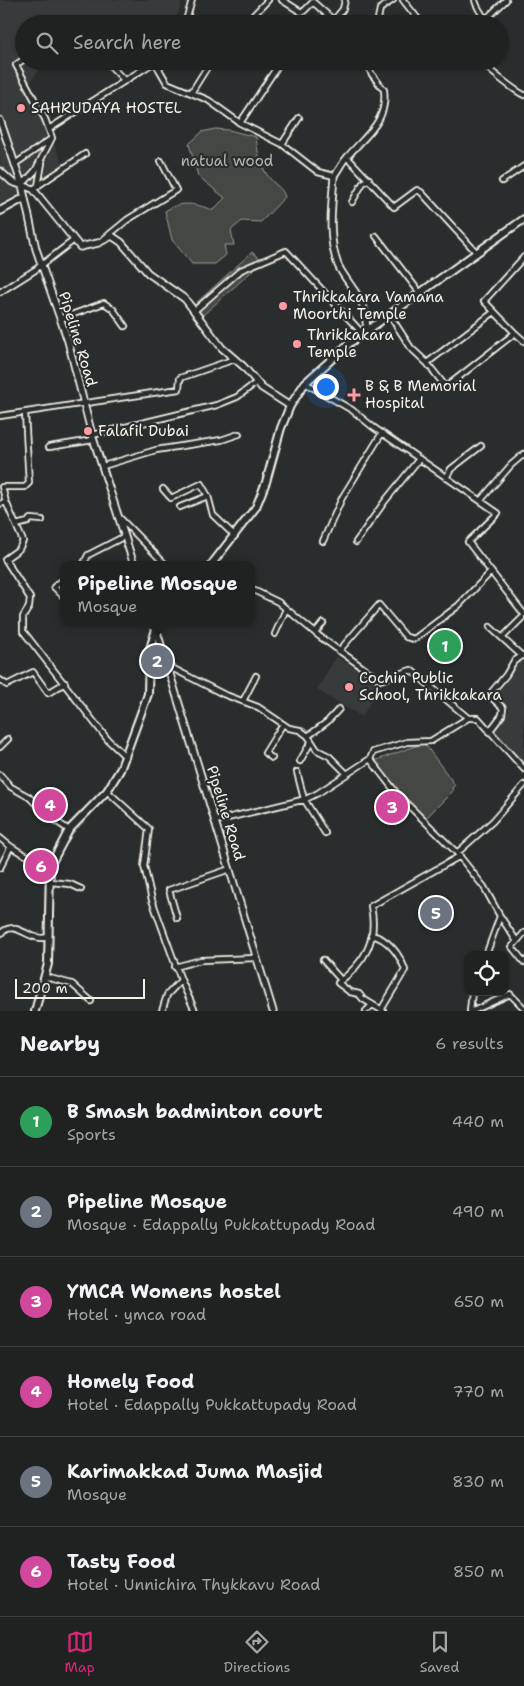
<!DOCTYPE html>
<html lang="en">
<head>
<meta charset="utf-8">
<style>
  :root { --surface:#202222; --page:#2d2f2f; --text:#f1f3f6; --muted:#a2a4a5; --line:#3d3f40; --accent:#db2777 }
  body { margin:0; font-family:"Shantell Sans",sans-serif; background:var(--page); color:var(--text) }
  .controls { position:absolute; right:15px; bottom:15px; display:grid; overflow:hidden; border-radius:10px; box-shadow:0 1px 4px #0004 }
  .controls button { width:45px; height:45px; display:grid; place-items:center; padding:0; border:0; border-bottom:1px solid var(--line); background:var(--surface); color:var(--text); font:25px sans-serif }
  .scale { position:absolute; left:15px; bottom:12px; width:130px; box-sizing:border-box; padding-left:5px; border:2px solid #f4f1e8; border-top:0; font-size:14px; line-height:18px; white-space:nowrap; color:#f4f1e8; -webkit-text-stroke:4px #2a2d2e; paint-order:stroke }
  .you { position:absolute; left:325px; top:386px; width:18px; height:18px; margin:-12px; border:4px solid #fff; border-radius:50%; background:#1a73e8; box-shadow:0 0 0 8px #1a73e833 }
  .badge { display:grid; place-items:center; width:32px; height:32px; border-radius:50%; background:var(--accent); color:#fff; font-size:16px; font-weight:700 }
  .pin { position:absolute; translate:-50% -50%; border:2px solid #fff; box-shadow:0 1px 5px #0006 }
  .popup { position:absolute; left:60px; top:561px; width:195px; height:65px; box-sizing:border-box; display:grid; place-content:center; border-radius:10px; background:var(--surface); filter:drop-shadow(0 1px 4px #0005); font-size:16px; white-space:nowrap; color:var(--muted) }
  .popup b { font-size:19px; color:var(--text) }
  .popup::after { content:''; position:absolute; left:50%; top:100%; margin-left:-10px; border:10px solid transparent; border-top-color:var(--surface) }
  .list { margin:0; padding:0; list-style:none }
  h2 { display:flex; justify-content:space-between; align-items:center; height:65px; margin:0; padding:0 20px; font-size:21px }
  h2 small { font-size:16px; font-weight:400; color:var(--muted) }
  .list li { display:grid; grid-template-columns:32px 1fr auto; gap:15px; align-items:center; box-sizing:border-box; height:90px; padding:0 20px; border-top:1px solid var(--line) }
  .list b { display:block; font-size:19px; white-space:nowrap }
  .list p { margin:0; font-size:16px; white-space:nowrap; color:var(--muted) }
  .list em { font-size:16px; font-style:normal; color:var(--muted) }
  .icon { flex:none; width:28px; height:28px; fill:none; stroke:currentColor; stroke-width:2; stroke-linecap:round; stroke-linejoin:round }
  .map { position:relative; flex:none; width:524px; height:1011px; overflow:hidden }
  .search { position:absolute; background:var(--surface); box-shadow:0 1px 4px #0004; left:15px; right:15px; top:15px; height:55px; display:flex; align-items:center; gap:12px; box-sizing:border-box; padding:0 18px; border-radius:28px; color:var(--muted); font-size:19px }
  .sheet { height:605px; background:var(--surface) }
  nav { display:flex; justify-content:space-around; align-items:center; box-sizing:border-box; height:70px; border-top:1px solid var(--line); background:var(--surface); font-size:14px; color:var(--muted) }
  nav a { display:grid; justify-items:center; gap:2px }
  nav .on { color:var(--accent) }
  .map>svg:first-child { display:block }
  .built { fill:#373a3a }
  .green { fill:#444645; stroke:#9c9c96 }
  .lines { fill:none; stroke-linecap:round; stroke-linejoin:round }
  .minor-casing { stroke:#f4f1e8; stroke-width:8 }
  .tertiary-casing { stroke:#f4f1e8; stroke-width:9 }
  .secondary-casing { stroke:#f4f1e8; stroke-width:10 }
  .minor { stroke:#2a2d2e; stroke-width:4.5 }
  .tertiary { stroke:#2a2d2e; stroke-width:5.5 }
  .secondary { stroke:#2a2d2e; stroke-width:6 }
  .poi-dot { fill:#ff9aa2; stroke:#2a2d2e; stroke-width:2 }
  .labels { text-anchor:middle; stroke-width:4.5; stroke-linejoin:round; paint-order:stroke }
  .poi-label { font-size:15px; fill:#f4f1e8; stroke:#2a2d2e; text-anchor:start }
  .park-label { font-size:15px; fill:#b6b5af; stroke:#2a2d2e }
  .street-label { font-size:15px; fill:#f4f1e8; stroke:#2a2d2e }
</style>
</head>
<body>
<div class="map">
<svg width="524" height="1011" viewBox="0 0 524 1011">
  <rect width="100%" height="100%" fill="#2a2d2e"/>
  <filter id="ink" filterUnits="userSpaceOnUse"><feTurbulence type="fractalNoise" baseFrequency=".02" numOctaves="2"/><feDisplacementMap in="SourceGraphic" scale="10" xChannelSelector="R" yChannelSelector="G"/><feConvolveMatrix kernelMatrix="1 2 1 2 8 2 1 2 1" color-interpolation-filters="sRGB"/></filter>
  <g filter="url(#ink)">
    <path class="built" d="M0 0H182L175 24H24V61H46L28 85 65 169 0 204Z
      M336 657 381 683 362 717 317 690Z
      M524 660V768L494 731 509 710 494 696 519 662Z"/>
    <path class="green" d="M215 129 229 130 256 137C258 154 260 169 273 182 279 188 282 188 285 197L261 222 242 221 231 230 234 245H224L226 255 215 264H192L172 240 165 211C182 200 195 204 213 210L225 198 198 176 189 144 202 132Z
      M252 252 263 261 203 315 194 305Z
      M424 743 455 785 452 788 453 791 426 818 405 800 374 761Z"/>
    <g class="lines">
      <g class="minor-casing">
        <path id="minor" d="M282 0 301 12 304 11 313 2
          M403 0 418 19 419 24
          M475 0C477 10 485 15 486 24
          M313 2 338 24
          M334 20 343 9 345 0
          M485 20 506 0
          M185 24 192 0
          M245 24 268 0
          M377 24 380 9 393 0
          M106 61 124 80
          M481 61C486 68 515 91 524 95
          M155 62 167 83 208 100 240 123 282 144 318 172 334 176C339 170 342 162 348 156 366 135 388 121 384 90L371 73 367 61
          M191 93 211 61
          M240 123 281 61
          M49 129 156 61
          M282 144 299 118
          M347 157 394 207 417 190 421 192 477 253
          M15 164 51 139
          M502 181 524 166
          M22 185 35 171 52 138 45 119 16 65 24 59
          M38 186 42 163
          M33 189 85 154
          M352 202 363 183 369 179
          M376 236 420 293
          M105 238 127 220 176 190 161 161
          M0 292 35 270 74 240
          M194 311 241 270 286 251 363 334
          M389 314 411 348 427 363 494 312
          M60 319 104 303 113 309 125 326
          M515 333 524 341
          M427 363 446 387 515 333 484 301 524 257
          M305 383 352 410 373 427 498 513 468 542 524 614
          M0 416 179 389 180 378 235 359
          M92 435 217 405 237 397 257 382
          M49 447 93 440
          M103 466 156 450 221 440 239 434
          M446 478 451 469 481 446
          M163 489 171 498 201 484 208 496
          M481 500 511 465 524 454
          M6 502 23 541 19 549 5 559 30 598 29 607 23 617V631L108 740 126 757
          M0 504 6 502 2 487H25L29 483 25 413
          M180 507 208 496 213 515 235 536
          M118 516 166 565
          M16 525 28 522 30 519 42 520
          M323 541 342 498 382 433
          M356 542 385 501 419 459
          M83 565 88 555 125 536
          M63 580 54 587 63 596
          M251 589 278 602 319 636 380 680 411 670 468 718H478L524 769
          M490 627 522 656
          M315 633 323 623
          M275 634 286 609
          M502 638 522 618
          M339 651 379 605 406 637 414 639 458 606 491 572
          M168 666 223 694 258 707 289 728 300 730 308 736 317 750 329 756 347 774
          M0 680 7 685 33 672 48 693 65 683
          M243 701 256 676
          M489 732 502 715 503 708 489 695 506 675 514 661 524 655
          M308 736 327 722 339 709
          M0 747 8 739
          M272 758 265 753 283 724
          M370 759 398 795 457 853 484 887 500 916 486 955
          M300 761 311 742
          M297 772 304 799 325 833
          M0 775 11 787 29 797 47 815 69 830
          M107 791 149 829 144 866 152 900 181 980 167 995 162 1011
          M215 821 306 799 318 793 370 759 373 752 407 742 431 741 468 718
          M0 838C16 852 31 859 52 863
          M457 853 493 821 524 785
          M0 868 10 848
          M51 882 70 884 81 889
          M500 916 516 940
          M177 918 169 890 230 869
          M524 933 512 947 524 962
          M0 934C16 917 27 943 49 937
          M371 935C388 938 400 955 405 970L381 1010
          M323 960 341 980
          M175 967 201 960 257 958
          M46 977 72 984 91 1001
          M181 980 195 1011
          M366 1011 372 1005
          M383 1011 363 999 359 994 350 992 338 983C365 962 378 941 371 906L460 856
          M470 1011 472 992
          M473 1011 510 994 524 1008"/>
      </g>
      <g class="tertiary-casing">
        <path id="tertiary" d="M0 120 22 185 36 249 68 341 92 435 134 565
          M0 171 12 182 33 189 80 247 98 243 112 236 121 242 148 273 185 299 222 348 243 366 262 388 290 406
          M334 176C332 205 327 236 338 265 344 278 354 288 361 301 366 310 366 321 367 331
          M154 622 273 1011"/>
      </g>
      <g class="secondary-casing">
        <path id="secondary" d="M0 211 24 198
          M211 565 256 507 266 482 281 428 290 406 305 383 351 342 524 219
          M35 1011 48 964 50 866 69 830 107 791 120 770 148 694 149 652 156 629 161 622"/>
      </g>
      <use href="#minor" class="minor"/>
      <use href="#tertiary" class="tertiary"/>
      <use href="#secondary" class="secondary"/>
    </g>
  </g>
  <g class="poi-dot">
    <circle cx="21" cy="108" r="5"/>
    <circle cx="283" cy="306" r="5"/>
    <circle cx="297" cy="344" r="5"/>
    <path d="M351.5 387.5h5v5h5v5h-5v5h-5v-5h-5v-5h5z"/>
    <circle cx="88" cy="431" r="5"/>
    <circle cx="349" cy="687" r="5"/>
  </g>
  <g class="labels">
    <g class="poi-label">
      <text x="31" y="113">SAHRUDAYA HOSTEL</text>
      <text x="293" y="302">Thrikkakara Vamana<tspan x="293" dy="17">Moorthi Temple</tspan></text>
      <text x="307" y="340">Thrikkakara<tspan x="307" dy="17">Temple</tspan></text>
      <text x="365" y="391">B &amp; B Memorial<tspan x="365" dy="17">Hospital</tspan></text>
      <text x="98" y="436">Falafil Dubai</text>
      <text x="359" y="683">Cochin Public<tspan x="359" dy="17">School, Thrikkakara</tspan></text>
    </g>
    <g class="park-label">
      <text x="227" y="166">natual wood</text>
    </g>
    <g class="street-label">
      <text transform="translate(78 339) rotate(73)" y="5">Pipeline Road</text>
      <text transform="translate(226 813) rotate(73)" y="5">Pipeline Road</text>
    </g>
  </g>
</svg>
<div class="controls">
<button><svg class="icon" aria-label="locate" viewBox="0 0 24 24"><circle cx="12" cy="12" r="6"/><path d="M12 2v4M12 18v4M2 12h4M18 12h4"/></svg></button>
</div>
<div class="scale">200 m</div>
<div class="you"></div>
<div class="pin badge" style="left:445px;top:646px;background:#2e9e5b">1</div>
<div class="pin badge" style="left:157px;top:661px;background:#6b7280">2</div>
<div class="popup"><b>Pipeline Mosque</b>Mosque</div>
<div class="pin badge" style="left:392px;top:807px;background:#d1479c">3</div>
<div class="pin badge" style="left:50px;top:805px;background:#d1479c">4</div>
<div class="pin badge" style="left:436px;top:913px;background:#6b7280">5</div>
<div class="pin badge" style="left:41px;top:866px;background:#d1479c">6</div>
<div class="search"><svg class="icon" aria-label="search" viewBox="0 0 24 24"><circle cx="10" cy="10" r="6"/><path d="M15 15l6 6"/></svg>Search here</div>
</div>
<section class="sheet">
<h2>Nearby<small>6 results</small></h2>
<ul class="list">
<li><span class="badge" style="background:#2e9e5b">1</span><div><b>B Smash badminton court</b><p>Sports</p></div><em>440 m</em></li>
<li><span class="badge" style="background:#6b7280">2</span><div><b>Pipeline Mosque</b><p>Mosque · Edappally Pukkattupady Road</p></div><em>490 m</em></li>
<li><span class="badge" style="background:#d1479c">3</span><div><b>YMCA Womens hostel</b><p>Hotel · ymca road</p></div><em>650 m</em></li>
<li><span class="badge" style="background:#d1479c">4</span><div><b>Homely Food</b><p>Hotel · Edappally Pukkattupady Road</p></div><em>770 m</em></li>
<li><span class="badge" style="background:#6b7280">5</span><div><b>Karimakkad Juma Masjid</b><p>Mosque</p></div><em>830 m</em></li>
<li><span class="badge" style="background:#d1479c">6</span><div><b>Tasty Food</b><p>Hotel · Unnichira Thykkavu Road</p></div><em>850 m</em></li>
</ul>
</section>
<nav>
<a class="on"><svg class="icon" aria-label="map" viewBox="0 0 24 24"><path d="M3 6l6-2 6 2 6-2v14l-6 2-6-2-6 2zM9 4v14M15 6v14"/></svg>Map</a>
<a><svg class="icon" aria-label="directions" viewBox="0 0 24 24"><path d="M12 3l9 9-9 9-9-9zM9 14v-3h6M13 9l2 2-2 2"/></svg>Directions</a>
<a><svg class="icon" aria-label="saved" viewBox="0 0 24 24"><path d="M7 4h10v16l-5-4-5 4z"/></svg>Saved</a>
</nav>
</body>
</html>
